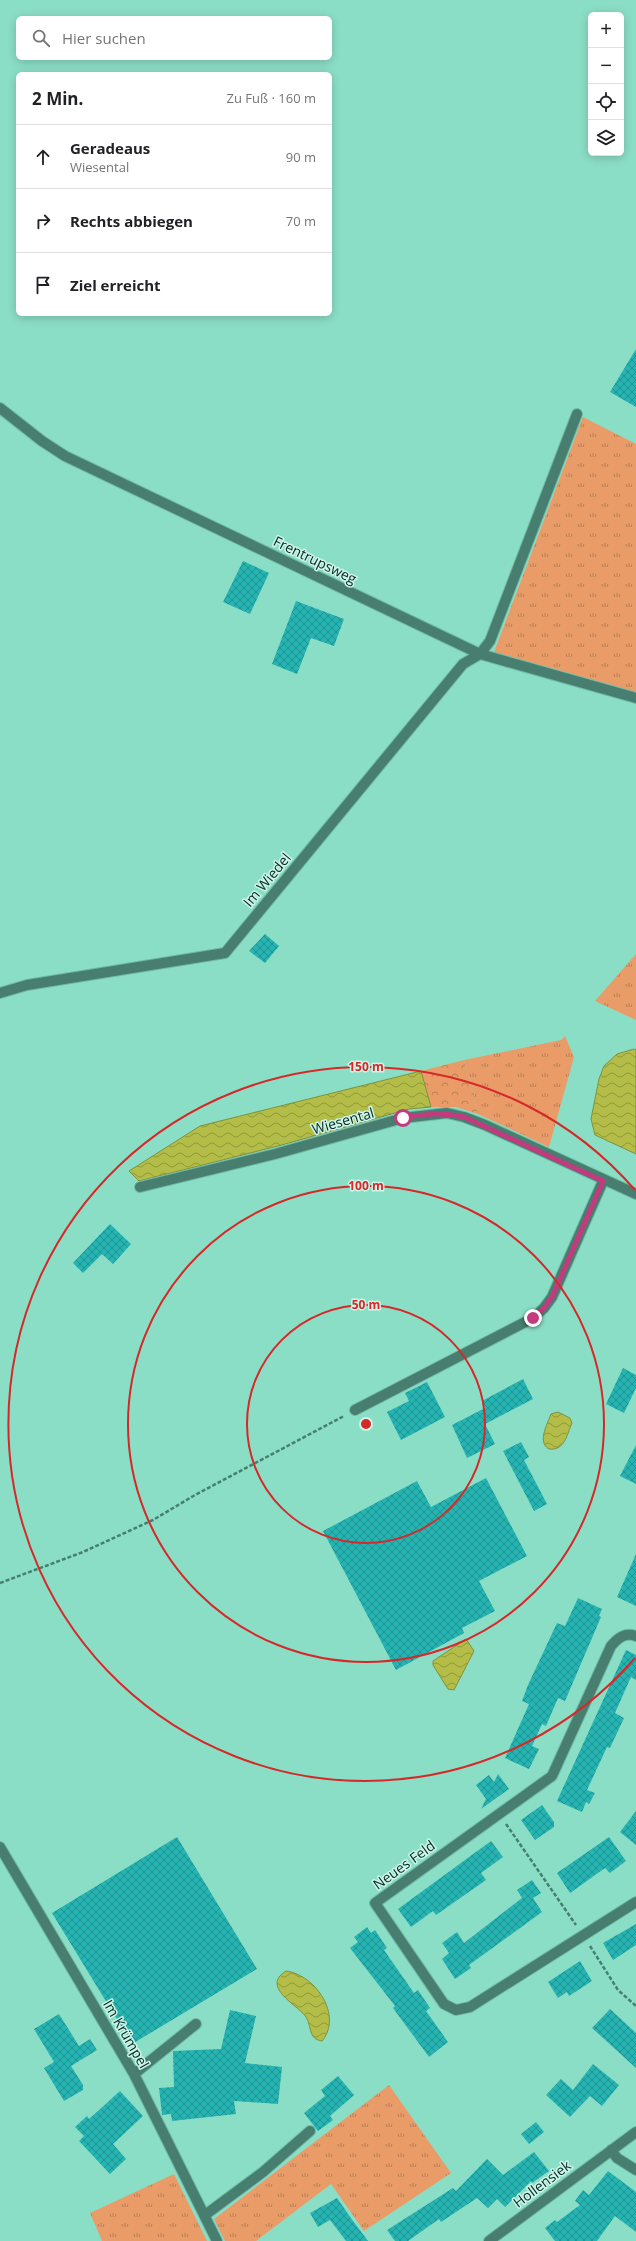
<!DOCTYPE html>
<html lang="de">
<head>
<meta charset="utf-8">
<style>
  :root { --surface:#fff; --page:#f2f2f2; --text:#202124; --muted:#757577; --line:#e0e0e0 }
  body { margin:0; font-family:"Open Sans",sans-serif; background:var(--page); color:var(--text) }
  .controls { position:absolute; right:12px; top:12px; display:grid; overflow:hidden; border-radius:6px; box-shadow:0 2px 10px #0003 }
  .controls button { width:36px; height:36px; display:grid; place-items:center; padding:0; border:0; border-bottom:1px solid var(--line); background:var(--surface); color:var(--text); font:20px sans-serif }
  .stop { position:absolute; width:12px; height:12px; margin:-9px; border:3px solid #c13b7e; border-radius:50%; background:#fff }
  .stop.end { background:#c13b7e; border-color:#fff; box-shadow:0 1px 4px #0008 }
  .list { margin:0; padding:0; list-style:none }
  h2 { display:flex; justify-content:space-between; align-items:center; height:52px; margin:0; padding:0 16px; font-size:17px }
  h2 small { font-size:13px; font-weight:400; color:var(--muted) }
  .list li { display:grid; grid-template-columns:26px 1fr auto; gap:12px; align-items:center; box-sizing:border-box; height:64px; padding:0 16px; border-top:1px solid var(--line) }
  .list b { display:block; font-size:15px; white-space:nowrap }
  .list p { margin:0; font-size:13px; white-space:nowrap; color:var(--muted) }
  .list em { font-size:13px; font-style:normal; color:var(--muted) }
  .icon { flex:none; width:22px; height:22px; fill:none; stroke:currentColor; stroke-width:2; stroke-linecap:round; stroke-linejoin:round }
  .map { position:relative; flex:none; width:636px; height:2241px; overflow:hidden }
  .search { position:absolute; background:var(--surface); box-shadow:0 2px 10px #0003; left:16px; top:16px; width:316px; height:44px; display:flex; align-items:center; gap:10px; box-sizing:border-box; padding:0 14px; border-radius:6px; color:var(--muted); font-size:15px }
  .panel { position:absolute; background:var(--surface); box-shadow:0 2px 10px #0003; left:16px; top:72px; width:316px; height:244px; border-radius:6px }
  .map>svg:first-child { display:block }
  .grass { fill:url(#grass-tufts) }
  .forest { fill:url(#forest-crowns) }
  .water { fill:url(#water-waves); stroke:#7f913c }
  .building { fill:url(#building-cross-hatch) }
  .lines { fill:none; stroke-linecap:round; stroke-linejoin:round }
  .minor-casing { stroke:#70baa5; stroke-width:12 }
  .path { stroke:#447f70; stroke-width:2.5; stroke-dasharray:4 2; stroke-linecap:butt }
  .minor { stroke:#477e6f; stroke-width:10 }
  .route { stroke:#c13b7e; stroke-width:5 }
  .ring { fill:none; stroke:#d62828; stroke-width:2 }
  .labels { text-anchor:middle; stroke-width:3; stroke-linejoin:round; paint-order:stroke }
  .street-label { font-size:14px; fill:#052a22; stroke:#cef5e9 }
  .centre { fill:#d62828; stroke:#cef5e9; stroke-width:2 }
  .ring-label { font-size:12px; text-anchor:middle; font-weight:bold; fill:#d62828; stroke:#cef5e9; stroke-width:3; stroke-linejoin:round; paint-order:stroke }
</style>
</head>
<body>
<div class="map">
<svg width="636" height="2241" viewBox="0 0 636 2241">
  <defs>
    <pattern id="grass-tufts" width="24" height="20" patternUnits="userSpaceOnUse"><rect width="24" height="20" fill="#e99c68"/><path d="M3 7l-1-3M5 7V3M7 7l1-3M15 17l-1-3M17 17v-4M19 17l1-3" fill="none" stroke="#bb7f55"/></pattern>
    <pattern id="forest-crowns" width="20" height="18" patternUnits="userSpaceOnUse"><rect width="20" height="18" fill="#e99c68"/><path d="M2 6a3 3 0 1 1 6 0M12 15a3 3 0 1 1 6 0" fill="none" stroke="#bb7f55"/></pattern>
    <pattern id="water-waves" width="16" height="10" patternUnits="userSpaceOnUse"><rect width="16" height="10" fill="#b3bd47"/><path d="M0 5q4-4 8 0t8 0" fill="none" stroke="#909a3b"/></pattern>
    <pattern id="building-cross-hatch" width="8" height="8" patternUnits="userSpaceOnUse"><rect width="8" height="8" fill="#26b4b3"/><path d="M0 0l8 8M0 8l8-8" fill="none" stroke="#1f9391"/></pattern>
  </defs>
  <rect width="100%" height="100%" fill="#8bdec6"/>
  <path class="grass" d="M583 417 636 444V692L494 652Z
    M636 954V1020L595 1001Z
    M565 1036 574 1057 549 1147 478 1114 464 1060 561 1040Z
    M389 2085 451 2173 364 2231 331 2184 256 2241H225L214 2219Z
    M174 2174 207 2241H102L90 2213Z"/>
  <path class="forest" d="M464 1060 478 1114 456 1107H431L421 1071Z"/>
  <path class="water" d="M634 1049 636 1050V1154L595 1135 591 1119 599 1079 604 1066 617 1054Z
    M421 1071 431 1107 409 1109 278 1146 139 1181 129 1171 200 1126Z
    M558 1412 570 1418 572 1423C567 1434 565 1451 549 1449 537 1442 547 1425 551 1414Z
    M466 1639 474 1651 454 1690 448 1689 433 1665V1661Z
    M286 1971C316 1975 343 2016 322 2041 308 2039 312 2027 306 2017 298 2005 260 1987 286 1971Z"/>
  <path class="building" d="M636 349V407L610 392Z
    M243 561 269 573 250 614 223 602Z
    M296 601 344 619 334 646 311 638 297 674 272 664Z
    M265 934 279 946 265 963 249 951Z
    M110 1224 131 1244 113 1264 102 1254 83 1273 73 1263Z
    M623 1368 636 1375V1388L624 1413 606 1404Z
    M523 1379 533 1399 485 1424 495 1444 467 1458 452 1425 485 1408 482 1401Z
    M427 1382 445 1417 401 1440 387 1412 409 1401 405 1393Z
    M521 1442 529 1457 524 1460 547 1504 534 1511 503 1451Z
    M636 1445V1484L620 1476Z
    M486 1478 527 1556 479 1581 495 1611 462 1628 464 1633 396 1670 323 1531 417 1481 431 1507Z
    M636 1554V1606L617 1597Z
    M578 1598 602 1609 599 1616 601 1617 565 1701 558 1698 546 1726 542 1724 532 1746 539 1749 529 1769 505 1758 529 1704 522 1701 528 1685 557 1623 565 1626Z
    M626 1650 636 1655V1680L631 1677 615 1713 624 1718 610 1748 607 1747 587 1790 595 1793 589 1804 586 1802 582 1812 557 1801Z
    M498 1774 509 1789 481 1809 486 1799 476 1785 489 1775 494 1782Z
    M542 1805 554 1822V1827L535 1840 521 1820Z
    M636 1811V1845L620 1832Z
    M177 1837 257 1969 132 2044 52 1913Z
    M609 1837 626 1861 610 1873 605 1868 570 1893 557 1873Z
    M491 1841 503 1857 481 1873 486 1880 436 1915 433 1911 411 1927 398 1909Z
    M532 1880 541 1893 533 1898 542 1912 469 1965 471 1968 455 1979 442 1959 449 1953 442 1943 457 1932 464 1943 522 1898 517 1890Z
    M636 1924V1945L613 1960 603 1943Z
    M367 1927 371 1933 375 1930 387 1948 384 1950 414 1993 418 1990 430 2008 426 2011 448 2042 429 2057 393 2008 395 2006 350 1948 358 1942 354 1937Z
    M580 1961 592 1981 569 1996 567 1992 558 1998 548 1982Z
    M610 2009 636 2033V2068L592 2028Z
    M230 2010 256 2016 245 2063 282 2067 278 2104 234 2101 236 2114 172 2121 171 2114 162 2115 159 2088 174 2087 173 2051 221 2049Z
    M59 2014 79 2046 90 2039 97 2050 71 2066 83 2085V2090L64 2101 44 2068 54 2062 34 2029Z
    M593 2064 619 2085 602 2106 590 2096 570 2117 546 2095 561 2079 573 2090Z
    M338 2076 354 2095 330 2116 333 2120 318 2131 304 2113 325 2096 321 2090Z
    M120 2091 143 2116 113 2144 126 2159 110 2174 79 2141 84 2136 75 2127 87 2116 89 2119Z
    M536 2122 544 2132 529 2144 521 2134Z
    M534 2152 549 2171 532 2183 531 2181 505 2207 497 2199 488 2208 477 2198 441 2222 439 2219 408 2241H395L387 2230 453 2188 456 2191 487 2159 503 2175Z
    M608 2171 636 2192V2232L615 2216 597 2241H555L545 2228 555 2220 557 2222 580 2205 575 2201 583 2190 589 2195Z
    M337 2198 353 2221 368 2241H346L330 2220 318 2227 310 2213Z"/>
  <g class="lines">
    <g class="minor-casing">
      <path id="minor" d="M0 408 42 441 65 456 480 654 636 698
        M0 993 27 985 225 953 463 664 480 654 490 641 577 414
        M140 1187 275 1154 403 1118 447 1113 464 1117 485 1125 636 1194
        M355 1410 533 1318 544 1308 552 1297 603 1181
        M636 1636C625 1632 618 1638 611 1646L552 1776 375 1903 444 2004 456 2010 470 2007 636 1902
        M0 1847 134 2074 217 2241
        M134 2074 196 2024
        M611 2150 617 2158 636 2170
        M205 2215 263 2172 310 2131
        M489 2241 636 2132"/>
    </g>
    <path class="path" d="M0 1583 83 1552 153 1520 195 1495 344 1416
      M506 1824 576 1925
      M590 1946 618 1990 636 2006"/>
    <use href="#minor" class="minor"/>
  </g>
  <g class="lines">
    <path class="route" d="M403 1118C424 1114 442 1112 464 1117L603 1181 552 1297 544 1308 533 1318"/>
  </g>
  <g class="ring">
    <circle cx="366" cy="1424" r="119"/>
    <circle cx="366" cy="1424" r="238"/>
    <path d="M635 1658A357 357 0 1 1 635 1190"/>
  </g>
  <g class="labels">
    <g class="street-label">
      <text transform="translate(315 560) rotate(26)" y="5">Frentrupsweg</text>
      <text transform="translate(267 880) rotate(-50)" y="5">Im Wiedel</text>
      <text transform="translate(343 1121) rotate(-16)" y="5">Wiesental</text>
      <text transform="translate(404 1865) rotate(-36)" y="5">Neues Feld</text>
      <text transform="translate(126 2034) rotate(60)" y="5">Im Krümpel</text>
      <text transform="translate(542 2184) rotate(-37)" y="5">Hollensiek</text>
    </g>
  </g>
  <circle cx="366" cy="1424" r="6" class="centre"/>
  <g class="ring-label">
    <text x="366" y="1071">150 m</text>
    <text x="366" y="1190">100 m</text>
    <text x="366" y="1309">50 m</text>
  </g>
</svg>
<div class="controls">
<button>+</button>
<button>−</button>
<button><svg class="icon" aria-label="locate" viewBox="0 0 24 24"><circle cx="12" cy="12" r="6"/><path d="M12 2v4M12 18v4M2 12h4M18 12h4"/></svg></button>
<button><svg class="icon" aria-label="layers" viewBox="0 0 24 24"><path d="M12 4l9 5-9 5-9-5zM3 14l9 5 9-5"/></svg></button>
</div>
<div class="stop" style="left:403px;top:1118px"></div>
<div class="stop end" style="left:533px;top:1318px"></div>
<div class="search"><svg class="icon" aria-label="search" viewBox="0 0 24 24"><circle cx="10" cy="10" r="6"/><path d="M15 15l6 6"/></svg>Hier suchen</div>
<section class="panel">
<h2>2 Min.<small>Zu Fuß · 160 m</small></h2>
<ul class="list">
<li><svg class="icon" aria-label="ahead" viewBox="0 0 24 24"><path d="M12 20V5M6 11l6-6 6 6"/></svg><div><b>Geradeaus</b><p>Wiesental</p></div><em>90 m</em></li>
<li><svg class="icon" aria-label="right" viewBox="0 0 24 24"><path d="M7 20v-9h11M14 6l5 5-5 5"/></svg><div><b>Rechts abbiegen</b></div><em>70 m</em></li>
<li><svg class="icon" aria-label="arrive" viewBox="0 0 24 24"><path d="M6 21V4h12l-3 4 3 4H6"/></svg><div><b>Ziel erreicht</b></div></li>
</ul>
</section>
</div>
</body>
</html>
